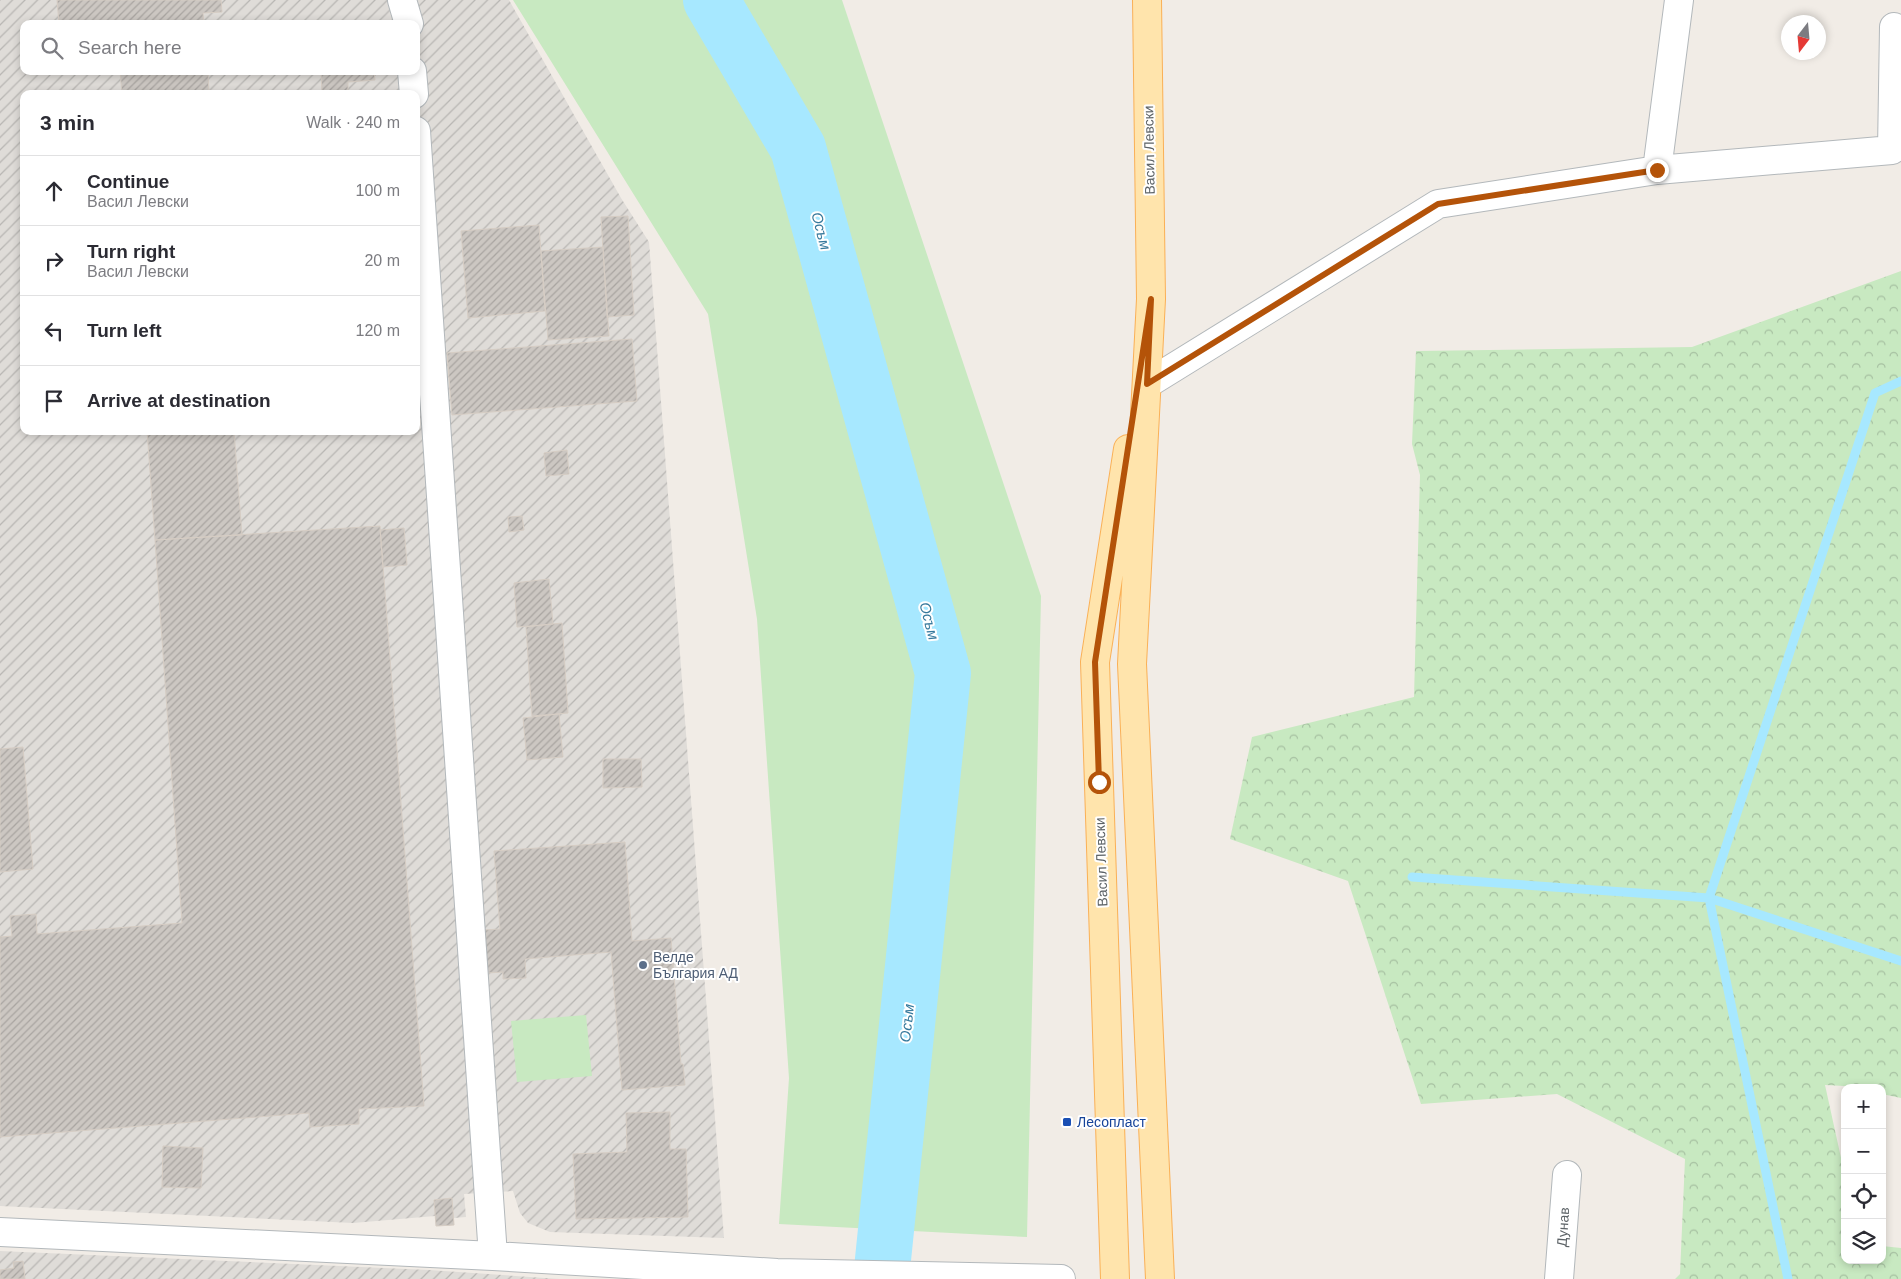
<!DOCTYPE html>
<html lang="en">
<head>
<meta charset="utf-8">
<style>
  :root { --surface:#fff; --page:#f7f7f7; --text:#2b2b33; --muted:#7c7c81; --line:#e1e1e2 }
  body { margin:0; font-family:Arial,sans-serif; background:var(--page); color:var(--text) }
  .controls { position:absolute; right:15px; bottom:15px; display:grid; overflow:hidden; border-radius:10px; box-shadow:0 2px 8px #0003 }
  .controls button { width:45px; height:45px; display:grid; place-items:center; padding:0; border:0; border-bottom:1px solid var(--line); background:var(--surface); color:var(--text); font:25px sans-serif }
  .compass { position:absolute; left:1781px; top:15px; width:45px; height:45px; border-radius:50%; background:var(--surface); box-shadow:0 2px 8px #0003; rotate:196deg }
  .stop { position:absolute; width:15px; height:15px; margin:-11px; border:4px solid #b45309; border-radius:50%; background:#fff }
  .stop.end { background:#b45309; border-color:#fff; box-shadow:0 1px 5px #0008 }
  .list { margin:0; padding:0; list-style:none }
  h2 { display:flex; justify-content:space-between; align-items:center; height:65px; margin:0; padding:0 20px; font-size:21px }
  h2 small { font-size:16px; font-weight:400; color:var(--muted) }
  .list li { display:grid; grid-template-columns:32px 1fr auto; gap:15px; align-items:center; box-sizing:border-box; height:70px; padding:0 20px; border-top:1px solid var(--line) }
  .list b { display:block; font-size:19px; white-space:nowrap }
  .list p { margin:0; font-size:16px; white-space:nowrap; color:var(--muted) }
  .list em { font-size:16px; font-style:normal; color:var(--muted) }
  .icon { flex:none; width:28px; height:28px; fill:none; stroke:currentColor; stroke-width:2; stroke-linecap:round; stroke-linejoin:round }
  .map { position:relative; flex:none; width:1901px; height:1279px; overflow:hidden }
  .search { position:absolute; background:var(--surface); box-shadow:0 2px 8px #0003; left:20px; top:20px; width:400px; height:55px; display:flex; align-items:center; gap:12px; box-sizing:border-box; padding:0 18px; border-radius:10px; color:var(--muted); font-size:19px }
  .panel { position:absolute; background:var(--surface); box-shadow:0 2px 8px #0003; left:20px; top:90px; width:400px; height:345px; border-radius:10px }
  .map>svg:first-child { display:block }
  .industrial { fill:url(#industrial-furrows); fill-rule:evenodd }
  .grass { fill:#c8e9c1 }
  .forest { fill:url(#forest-crowns) }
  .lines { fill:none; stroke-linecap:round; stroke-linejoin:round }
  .stream { stroke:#a7e8ff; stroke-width:9 }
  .river { stroke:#a7e8ff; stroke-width:56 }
  .building { fill:url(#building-hatch); stroke:#d6cdc4 }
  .minor-casing { stroke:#b3b8bb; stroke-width:30 }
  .major-casing { stroke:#fab056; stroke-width:30 }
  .minor { stroke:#fff; stroke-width:28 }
  .major { stroke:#ffe4ac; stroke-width:28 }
  .route { stroke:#b45309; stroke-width:6 }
  .service-dot { fill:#5c6f8a; stroke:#fff; stroke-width:2 }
  .transit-dot { fill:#1a4fb4; stroke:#fff; stroke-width:2 }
  .labels { text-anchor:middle; stroke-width:4; stroke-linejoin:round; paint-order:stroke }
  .street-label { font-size:14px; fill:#5d6367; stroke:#fff }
  .service-label { font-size:14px; fill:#4e5e75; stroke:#fff; text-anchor:start }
  .transit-label { font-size:14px; fill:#164399; stroke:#fff; text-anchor:start }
  .water-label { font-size:15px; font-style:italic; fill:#36799c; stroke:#fff }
</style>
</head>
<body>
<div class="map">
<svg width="1901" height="1279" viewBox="0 0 1901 1279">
  <defs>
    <pattern id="industrial-furrows" width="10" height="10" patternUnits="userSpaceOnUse" patternTransform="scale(1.25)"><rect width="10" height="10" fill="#dfdcd8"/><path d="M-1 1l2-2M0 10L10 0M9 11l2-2" fill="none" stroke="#b8b6b3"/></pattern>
    <pattern id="forest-crowns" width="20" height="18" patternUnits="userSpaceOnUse" patternTransform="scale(1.25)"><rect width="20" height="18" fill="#c8e9c1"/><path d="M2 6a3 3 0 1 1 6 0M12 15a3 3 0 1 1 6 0" fill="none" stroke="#a6c0a1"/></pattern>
    <pattern id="building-hatch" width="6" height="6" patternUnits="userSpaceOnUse" patternTransform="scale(1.25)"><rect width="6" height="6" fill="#ccc7c2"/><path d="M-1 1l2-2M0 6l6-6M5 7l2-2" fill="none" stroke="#a9a5a1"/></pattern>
  </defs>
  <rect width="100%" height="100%" fill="#f1ece6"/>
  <path class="industrial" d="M0 0H509L621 198 649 242 724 1238 550 1232 528 1223 520 1213 513 1191 464 1194 466 1217 454 1218V1225L436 1226 435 1216 353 1223 0 1206ZM24 24H416V71H24ZM24 94H416V431H24Z
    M0 1251 429 1270 559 1279H0Z"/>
  <path class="grass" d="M513 0H842L1041 596 1027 1237 779 1224 789 1078 757 619 708 314Z
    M586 1015 592 1076 517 1082 511 1021Z"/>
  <path class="forest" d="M1901 271V1098L1882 1094V1088L1825 1085 1845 1176V1260H1882V1246L1901 1248V1279H1675L1680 1274 1685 1159 1557 1094 1421 1104 1348 881 1230 839 1252 737 1414 697 1420 475 1412 444 1416 351 1692 347Z"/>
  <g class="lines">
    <path class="stream" d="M1412 877 1709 898 1875 393 1901 381
      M1788 1279 1709 898 1901 961"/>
    <path class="river" d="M711 0 798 148 943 673 881 1279"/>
  </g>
  <path class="building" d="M57 0H221L222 12 203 13 204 24H59Z
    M120 71H208L209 94H122Z
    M321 71H374L375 80 348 82V91H340V94H322Z
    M628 216 634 315 607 317 601 217Z
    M539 225 545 311 468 318 461 231Z
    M603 247 609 336 548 340 541 251Z
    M632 339 637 401 452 415 447 353Z
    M147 431H234L242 535 155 540Z
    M567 450 569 474 546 476 544 453Z
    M522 516 524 530 509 532 508 517Z
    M380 526 424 1106 359 1109V1124L310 1127 309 1113 0 1137V937L12 936 10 916 36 914 37 934 182 923 155 540Z
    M404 528 407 565 383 567 380 530Z
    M549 579 553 624 517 627 514 583Z
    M562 623 568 713 532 716 526 627Z
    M559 714 563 757 527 760 523 718Z
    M23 747 33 869 0 872V749Z
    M603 759H641L642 787 603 788Z
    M625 842 632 941 671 938 681 1064H683L685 1085 622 1090 611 952 525 959 526 978 503 979V972L487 973 483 930 500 929 494 851Z
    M670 1112V1149H686L688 1217 576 1219 573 1154 627 1152 626 1113Z
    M163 1146 203 1148 201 1188 162 1187Z
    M452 1198 454 1225 436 1226 434 1200Z
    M23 1261 25 1279H0V1270L14 1268 13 1262Z"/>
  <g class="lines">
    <g class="minor-casing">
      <path id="minor" d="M402 0 409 24
        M412 71 414 94
        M416 131 493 1256
        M1657 170 1892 150 1894 27
        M1147 384 1438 204 1657 170 1679 0
        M0 1232 493 1256 777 1273 1061 1279
        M1559 1279 1567 1175"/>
    </g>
    <g class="major-casing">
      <path id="major" d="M1147 0 1151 299 1132 664 1160 1279
        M1115 1279 1095 662 1128 449"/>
    </g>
    <use href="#minor" class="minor"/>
    <use href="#major" class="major"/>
  </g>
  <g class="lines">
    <path class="route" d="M1099 782 1095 662 1151 299 1147 384 1438 204 1657 170"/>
  </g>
  <circle class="service-dot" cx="643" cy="965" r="5"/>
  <rect class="transit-dot" x="1062" y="1117" width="10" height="10" rx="2.5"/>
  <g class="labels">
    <g class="street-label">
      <text transform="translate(1149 150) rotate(-91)" y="5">Васил Левски</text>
      <text transform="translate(1101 862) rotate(-92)" y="5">Васил Левски</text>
      <text transform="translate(1563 1227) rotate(-86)" y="5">Дунав</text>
    </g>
    <g class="service-label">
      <text x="653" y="962">Велде<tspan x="653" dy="16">България АД</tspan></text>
    </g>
    <g class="transit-label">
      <text x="1077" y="1127">Лесопласт</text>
    </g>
    <g class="water-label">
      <text transform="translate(821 231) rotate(75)" y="5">Осъм</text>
      <text transform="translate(929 621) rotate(75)" y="5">Осъм</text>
      <text transform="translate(907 1023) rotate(-84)" y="5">Осъм</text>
    </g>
  </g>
</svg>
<div class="controls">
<button>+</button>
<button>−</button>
<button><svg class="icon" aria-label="locate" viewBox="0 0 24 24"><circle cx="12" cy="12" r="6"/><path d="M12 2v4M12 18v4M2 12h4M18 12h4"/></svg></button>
<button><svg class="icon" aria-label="layers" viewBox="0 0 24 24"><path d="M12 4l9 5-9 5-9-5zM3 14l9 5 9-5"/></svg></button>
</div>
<svg class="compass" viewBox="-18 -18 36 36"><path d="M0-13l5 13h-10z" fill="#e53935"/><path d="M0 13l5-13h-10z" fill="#7c7c81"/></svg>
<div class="stop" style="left:1099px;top:782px"></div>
<div class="stop end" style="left:1657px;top:170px"></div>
<div class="search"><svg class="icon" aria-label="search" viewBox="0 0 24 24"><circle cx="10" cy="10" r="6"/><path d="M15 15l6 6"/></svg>Search here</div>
<section class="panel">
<h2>3 min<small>Walk · 240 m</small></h2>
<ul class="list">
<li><svg class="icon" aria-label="ahead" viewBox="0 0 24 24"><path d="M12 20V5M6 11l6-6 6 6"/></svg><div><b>Continue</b><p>Васил Левски</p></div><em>100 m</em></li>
<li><svg class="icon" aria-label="right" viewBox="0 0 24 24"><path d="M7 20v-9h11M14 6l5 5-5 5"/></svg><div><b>Turn right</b><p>Васил Левски</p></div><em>20 m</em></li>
<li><svg class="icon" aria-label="left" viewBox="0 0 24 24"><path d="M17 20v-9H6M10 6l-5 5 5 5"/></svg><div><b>Turn left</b></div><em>120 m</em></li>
<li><svg class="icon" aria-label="arrive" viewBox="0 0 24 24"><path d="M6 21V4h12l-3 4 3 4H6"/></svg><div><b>Arrive at destination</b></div></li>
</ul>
</section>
</div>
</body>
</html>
